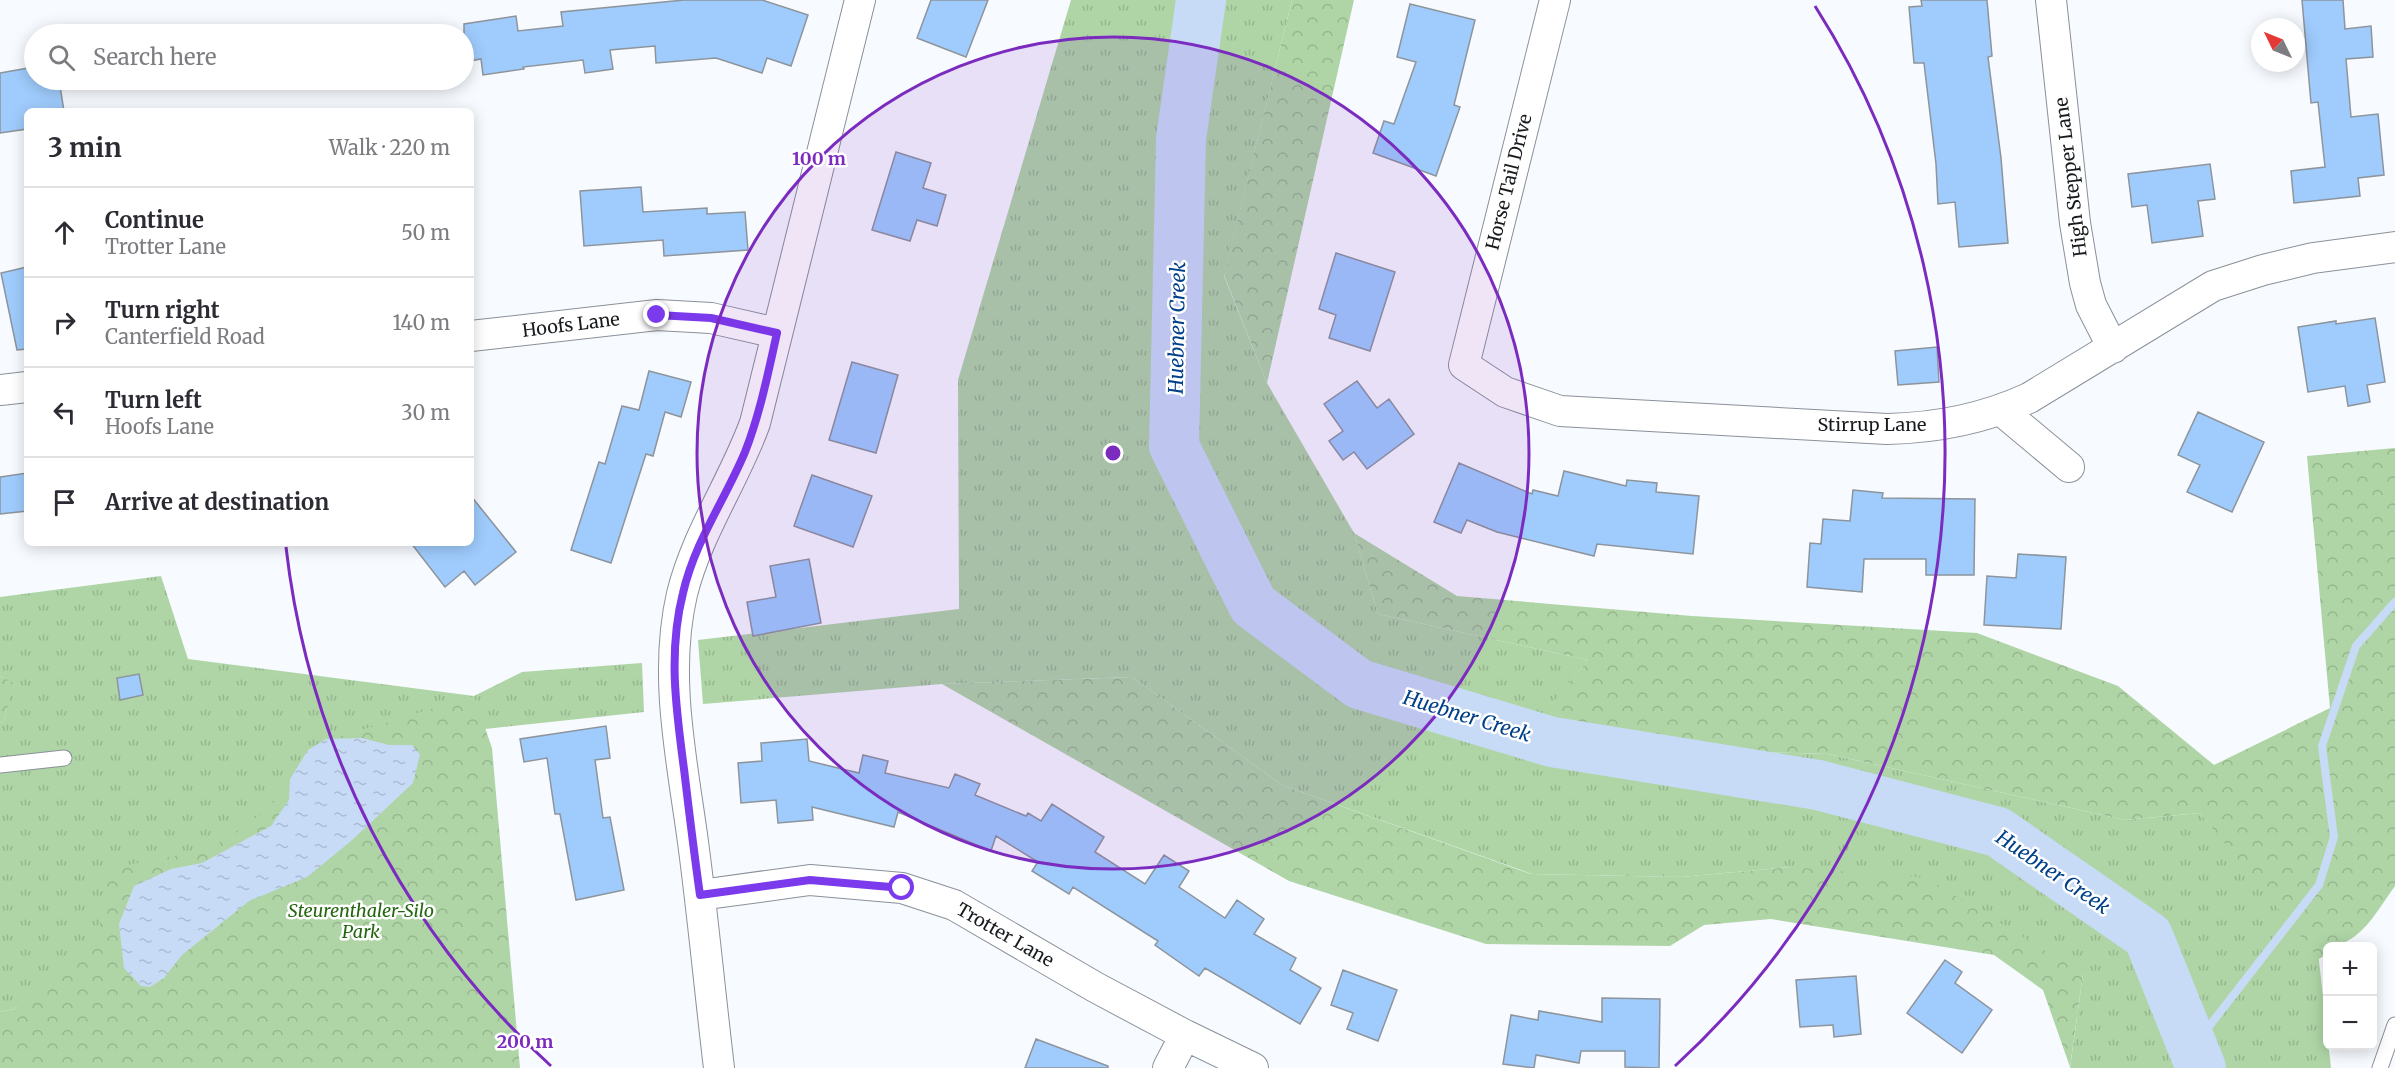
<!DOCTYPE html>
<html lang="en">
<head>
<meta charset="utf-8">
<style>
  :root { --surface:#fff; --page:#f2f2f3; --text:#2b2b33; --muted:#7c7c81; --line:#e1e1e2 }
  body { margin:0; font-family:Merriweather,serif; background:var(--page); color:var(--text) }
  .controls { position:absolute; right:18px; bottom:18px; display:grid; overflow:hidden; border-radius:9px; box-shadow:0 3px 15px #0003 }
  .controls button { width:54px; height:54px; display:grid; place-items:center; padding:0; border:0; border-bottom:2px solid var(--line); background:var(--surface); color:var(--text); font:30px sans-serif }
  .compass { position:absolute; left:2251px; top:18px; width:54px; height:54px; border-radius:50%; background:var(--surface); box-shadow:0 3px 15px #0003; rotate:313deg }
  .stop { position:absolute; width:18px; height:18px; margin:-14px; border:4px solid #7c3aed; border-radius:50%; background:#fff }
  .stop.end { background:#7c3aed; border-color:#fff; box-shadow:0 2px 6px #0008 }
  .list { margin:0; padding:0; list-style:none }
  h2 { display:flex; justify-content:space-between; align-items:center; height:78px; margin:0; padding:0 24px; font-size:26px }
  h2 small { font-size:20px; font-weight:400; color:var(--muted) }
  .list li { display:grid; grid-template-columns:39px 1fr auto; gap:18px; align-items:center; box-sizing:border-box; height:90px; padding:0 24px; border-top:2px solid var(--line) }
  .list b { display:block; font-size:22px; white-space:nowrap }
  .list p { margin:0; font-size:20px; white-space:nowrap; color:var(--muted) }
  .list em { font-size:20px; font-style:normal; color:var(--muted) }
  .icon { flex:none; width:33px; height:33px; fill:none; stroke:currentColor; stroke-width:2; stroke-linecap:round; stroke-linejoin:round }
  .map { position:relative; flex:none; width:2395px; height:1068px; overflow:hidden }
  .search { position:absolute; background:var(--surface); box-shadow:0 3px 15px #0003; left:24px; top:24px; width:450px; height:66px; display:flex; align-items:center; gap:15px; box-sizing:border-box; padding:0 21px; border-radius:33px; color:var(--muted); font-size:22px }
  .panel { position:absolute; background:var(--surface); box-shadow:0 3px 15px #0003; left:24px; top:108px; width:450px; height:438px; border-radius:9px }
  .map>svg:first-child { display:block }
  .grass { fill:url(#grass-tufts) }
  .forest { fill:url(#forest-crowns) }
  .water { fill:url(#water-ripples) }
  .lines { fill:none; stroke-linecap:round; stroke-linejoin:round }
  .stream { stroke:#c8dbf6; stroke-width:8 }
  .river { stroke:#c8dbf6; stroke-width:50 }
  .building { fill:#9fccfd; stroke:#8d949c; stroke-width:1.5 }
  .service-casing { stroke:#8a919a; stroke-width:17 }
  .minor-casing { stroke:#8a919a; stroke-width:32 }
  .service { stroke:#fff; stroke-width:15 }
  .minor { stroke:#fff; stroke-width:30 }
  .route { stroke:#7c3aed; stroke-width:8 }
  .ring { fill:none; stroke:#7b2cbf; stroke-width:3 }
  .labels { text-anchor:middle; stroke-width:5; stroke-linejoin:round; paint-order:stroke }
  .street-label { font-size:18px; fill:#181b1e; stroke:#fff }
  .park-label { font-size:18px; font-style:italic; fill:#236610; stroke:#fff }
  .water-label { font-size:20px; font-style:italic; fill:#004088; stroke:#fff }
  .centre { fill:#7b2cbf; stroke:#fff; stroke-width:3 }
  .ring-label { font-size:18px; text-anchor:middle; font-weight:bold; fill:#7b2cbf; stroke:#fff; stroke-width:5; stroke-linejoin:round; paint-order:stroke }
</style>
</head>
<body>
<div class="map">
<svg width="2395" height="1068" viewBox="0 0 2395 1068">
  <defs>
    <pattern id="grass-tufts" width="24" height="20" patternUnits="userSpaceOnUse" patternTransform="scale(1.5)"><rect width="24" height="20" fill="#afd5a6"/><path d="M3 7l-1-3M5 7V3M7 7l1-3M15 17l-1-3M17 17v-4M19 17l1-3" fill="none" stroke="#96b68e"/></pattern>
    <pattern id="forest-crowns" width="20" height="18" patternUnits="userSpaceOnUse" patternTransform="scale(1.5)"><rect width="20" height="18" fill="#afd5a6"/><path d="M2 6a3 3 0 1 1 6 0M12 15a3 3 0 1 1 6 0" fill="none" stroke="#96b68e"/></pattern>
    <pattern id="water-ripples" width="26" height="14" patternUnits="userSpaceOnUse" patternTransform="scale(1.5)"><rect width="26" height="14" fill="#c8dbf6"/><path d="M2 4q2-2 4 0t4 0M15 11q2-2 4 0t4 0" fill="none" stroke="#abbbd2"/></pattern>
  </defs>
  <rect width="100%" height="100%" fill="#f7fafe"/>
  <path class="grass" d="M1071 0H1292L1224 276 1267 383 1354 533 1378 614 1588 660 1547 711 1661 749 1828 754 2125 820 2200 813 2318 952 2331 1068H2070L2083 974 1790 867 1681 877 1532 874 1282 785 1132 677 942 684 703 704 698 640 959 609 958 380Z
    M161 576 188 659 474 696 522 672 642 663 644 712 485 729 413 783 306 801 14 1009 0 1012V723L4 721 13 683 0 676V597Z"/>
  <path class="forest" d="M1292 0H1354L1267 383 1224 275Z
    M2395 448V886C2378 909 2360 946 2328 946L2327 954 2319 959 2200 813 2125 820 1828 754 1661 749 1546 711 1588 660 1378 614 1354 533 1457 596 1692 616 1977 633 2118 686 2214 765 2330 708 2307 456Z
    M0 676 14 683 4 721 0 723Z
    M1132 677 1282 785 1531 874 1681 877 1790 867 1927 878 2083 974 2070 1067 2043 990 1994 955 1771 919 1704 925 1670 946 1486 944 1289 881 942 684Z
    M474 696 492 748 520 1068H0V1012L14 1009 97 944 107 869 210 849 264 812 335 738Z"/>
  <path class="water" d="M362 738 389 745H412L420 754 413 783 351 841 307 877 249 901 182 955 164 978 150 987 141 986 124 968 119 924 134 886 171 869 202 863 271 826 289 800 290 779 308 750 326 739Z"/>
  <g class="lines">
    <path class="stream" d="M2193 1047 2319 885 2334 837 2322 746 2356 646 2395 602"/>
    <path class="river" d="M1201 0 1181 139 1174 446 1253 605 1359 684 1552 742 1818 785 1998 832 2148 936 2201 1068"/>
  </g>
  <path class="building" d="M684 0H762L808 15 791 66 767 58 762 73 716 58 656 63 655 46 610 50 613 69 585 73 583 60 523 67 524 69 483 75 481 59 464 62V24L516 16 518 31 563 26 561 12Z
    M931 0H988L966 57 917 38Z
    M1921 0H1987L1992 56 1988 57 2001 158 2008 243 1959 247 1955 202 1938 204 1936 164 1924 63H1914L1909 7 1922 6Z
    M2302 0H2343L2345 29 2371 26 2373 57 2346 59 2351 117 2378 114 2384 175 2358 178 2360 196 2294 203 2291 171 2325 167 2318 102 2311 103Z
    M1410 4 1475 20 1454 105 1460 107 1436 176 1373 153 1384 121 1394 124 1416 62 1397 57Z
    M34 67V80H59L64 111H27V129L0 133V73Z
    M896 152 931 163 923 188 946 195 937 226 917 220 910 241 872 230Z
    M2210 164 2215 199 2198 201 2203 236 2152 243 2147 205 2132 207 2128 174Z
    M641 187 643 212 707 208V214L745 212 748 250 664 256 663 240 584 246 580 191Z
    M1336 253 1395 272 1370 351 1329 338 1336 315 1319 309Z
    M27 267V349L17 350 1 273Z
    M2375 318 2385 382 2367 385 2370 402 2348 406 2345 386 2308 392 2298 327 2336 321V324Z
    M1937 347 1939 382 1898 385 1895 351Z
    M852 362 898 375 876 453 829 440Z
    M649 371 691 382 681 417 665 412 653 456 646 454 611 563 571 550 599 462 605 464 622 406 639 410Z
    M1357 381 1377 408 1389 399 1414 434 1367 469 1354 452 1343 460 1329 441 1343 431 1324 404Z
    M2198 412 2264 442 2232 512 2187 492 2200 465 2178 455Z
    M1459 463 1532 494 1533 490 1558 496 1564 471 1626 486 1627 480 1657 483 1656 492 1699 496 1693 554 1597 544 1594 556 1497 532 1467 520 1461 533 1434 522Z
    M27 473V511L0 514V477Z
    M812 475 872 496 853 547 794 526Z
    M1853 490 1883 493 1882 498 1975 499 1974 575H1926V559H1864L1862 592 1807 587 1810 543 1821 544 1823 519 1850 521Z
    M471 496 516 552 475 585 464 571 445 587 411 543H471Z
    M2018 554 2066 557 2061 629 1984 625 1987 576 2016 578Z
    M809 559 821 623 753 636 747 602 776 597 770 566Z
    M139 674 143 695 120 700 117 678Z
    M606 726 610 758 595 760 603 818 610 817 624 890 576 900 560 814H555L547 758 524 762 520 739Z
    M807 739 809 761 859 773 863 755 888 761 885 773 949 788 955 774 980 784 975 795 1026 816 1028 813 1041 821 1052 804 1104 837 1095 852 1145 884 1164 855 1189 871 1179 887 1225 918 1237 900 1264 919 1254 934 1296 958 1290 970 1321 988 1300 1024 1205 968 1199 976 1155 945 1158 941 1073 887 1069 894 1032 871 1038 862 996 836 991 851 898 812 894 827 812 807 813 820 778 823 776 800 741 803 738 763 762 761 761 743Z
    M1945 960 1962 972 1955 983 1992 1010 1962 1053 1907 1013Z
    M1343 970 1397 990 1378 1041 1347 1029 1353 1013 1331 1005Z
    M1856 976 1861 1034 1834 1037 1833 1025 1800 1027 1796 980Z
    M1602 998 1660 999 1659 1068 1625 1067V1051H1581L1579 1063 1536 1055 1534 1068 1503 1064 1511 1015 1538 1020 1539 1011 1602 1022Z
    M1036 1039 1108 1066V1068H1025Z"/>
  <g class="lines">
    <g class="service-casing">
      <path id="service" d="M0 765 64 758
        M2380 1068 2395 1025"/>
    </g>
    <g class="minor-casing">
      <path id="minor" d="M1555 0 1464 365 1505 392 1560 411 1887 429C1937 428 1983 419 2029 398L2213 286 2263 270 2313 258 2395 247
        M2051 0 2075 223 2085 283 2091 305 2113 348
        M471 336 657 315 711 318 777 333
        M0 390 27 387
        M2002 411 2069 467
        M700 895 810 880 902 888 954 905 1095 987 1185 1035 1253 1068
        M719 1068C710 993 703 917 693 842 682 760 663 676 682 594 697 533 734 481 755 423L860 0
        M1168 1068 1185 1035"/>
    </g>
    <use href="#service" class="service"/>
    <use href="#minor" class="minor"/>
  </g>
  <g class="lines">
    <path class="route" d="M657 315 711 318 777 333C768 373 760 414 745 452 725 500 695 541 683 593 668 652 676 709 684 769 689 811 694 853 700 895L810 880 902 888"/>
  </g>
  <circle cx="1113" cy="453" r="416" fill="#7b2cbf" fill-opacity=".12"/>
  <g class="ring">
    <circle cx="1113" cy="453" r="416"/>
    <path d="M551 1066A832 832 0 0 1 286 547M1815 6A832 832 0 0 1 1675 1066"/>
  </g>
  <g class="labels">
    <g class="street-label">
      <text transform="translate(2071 177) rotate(-97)" y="6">High Stepper Lane</text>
      <text transform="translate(1509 182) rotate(-76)" y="6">Horse Tail Drive</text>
      <text transform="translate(571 325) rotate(-7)" y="6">Hoofs Lane</text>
      <text x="1872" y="431">Stirrup Lane</text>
      <text transform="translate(1005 935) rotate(30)" y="6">Trotter Lane</text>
    </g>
    <g class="park-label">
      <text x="361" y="917">Steurenthaler-Silo<tspan x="361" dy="21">Park</tspan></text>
    </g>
    <g class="water-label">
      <text transform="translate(1177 328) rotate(-89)" y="7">Huebner Creek</text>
      <text transform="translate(1467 716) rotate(17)" y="7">Huebner Creek</text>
      <text transform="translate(2053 872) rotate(34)" y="7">Huebner Creek</text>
    </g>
  </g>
  <circle cx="1113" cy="453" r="9" class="centre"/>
  <g class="ring-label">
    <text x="819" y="165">100 m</text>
    <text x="525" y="1048">200 m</text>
  </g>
</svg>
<div class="controls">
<button>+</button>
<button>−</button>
</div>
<svg class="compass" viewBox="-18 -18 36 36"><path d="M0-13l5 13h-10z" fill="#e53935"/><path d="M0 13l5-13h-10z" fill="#7c7c81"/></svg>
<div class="stop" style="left:902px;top:888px"></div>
<div class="stop end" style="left:657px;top:315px"></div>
<div class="search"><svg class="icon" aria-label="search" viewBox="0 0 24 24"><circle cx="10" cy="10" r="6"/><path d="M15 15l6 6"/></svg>Search here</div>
<section class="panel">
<h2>3 min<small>Walk · 220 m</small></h2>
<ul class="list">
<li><svg class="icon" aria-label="ahead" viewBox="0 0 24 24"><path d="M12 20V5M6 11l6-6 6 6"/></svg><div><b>Continue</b><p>Trotter Lane</p></div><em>50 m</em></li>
<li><svg class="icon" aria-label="right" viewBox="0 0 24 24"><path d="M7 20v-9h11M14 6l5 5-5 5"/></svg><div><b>Turn right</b><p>Canterfield Road</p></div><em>140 m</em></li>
<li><svg class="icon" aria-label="left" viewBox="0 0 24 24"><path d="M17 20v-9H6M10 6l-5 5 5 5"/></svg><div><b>Turn left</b><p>Hoofs Lane</p></div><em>30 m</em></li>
<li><svg class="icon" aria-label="arrive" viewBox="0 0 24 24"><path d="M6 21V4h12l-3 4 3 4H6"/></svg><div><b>Arrive at destination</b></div></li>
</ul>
</section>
</div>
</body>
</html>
